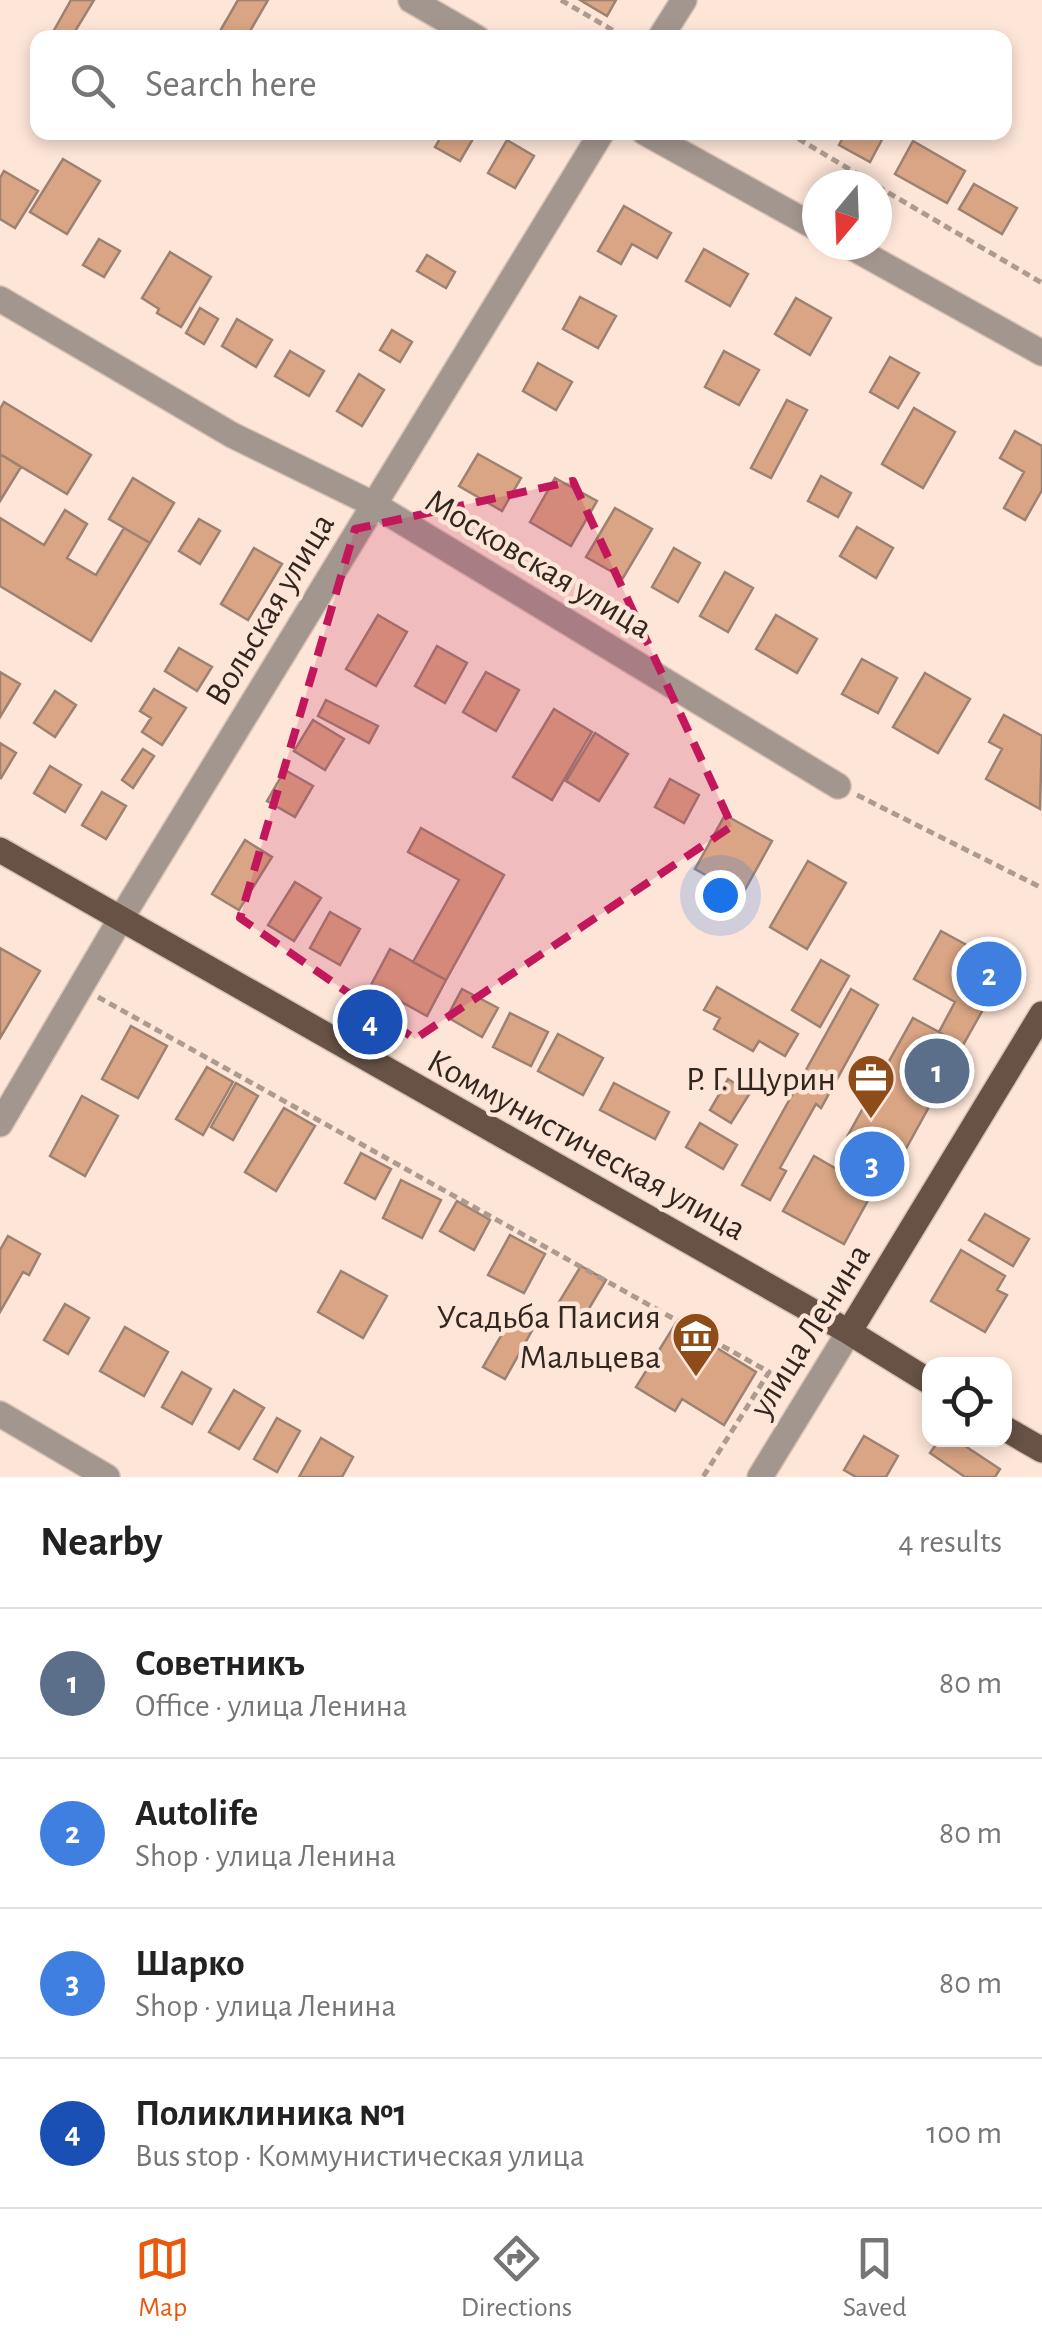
<!DOCTYPE html>
<html lang="en">
<head>
<meta charset="utf-8">
<style>
  :root { --surface:#fff; --page:#f6f6f6; --text:#222; --muted:#767676; --line:#e0e0e0; --accent:#ea580c }
  body { margin:0; font-family:"Alegreya Sans",sans-serif; background:var(--page); color:var(--text) }
  .controls { position:absolute; right:30px; bottom:30px; display:grid; overflow:hidden; border-radius:20px; box-shadow:0 5px 15px #0003 }
  .controls button { width:90px; height:90px; display:grid; place-items:center; padding:0; border:0; border-bottom:2px solid var(--line); background:var(--surface); color:var(--text); font:50px sans-serif }
  .compass { position:absolute; left:802px; top:170px; width:90px; height:90px; border-radius:50%; background:var(--surface); box-shadow:0 5px 15px #0003; rotate:199deg }
  .you { position:absolute; left:720px; top:895px; width:35px; height:35px; margin:-25px; border:8px solid #fff; border-radius:50%; background:#1a73e8; box-shadow:0 0 0 15px #1a73e833 }
  .badge { display:grid; place-items:center; width:65px; height:65px; border-radius:50%; background:var(--accent); color:#fff; font-size:32px; font-weight:700 }
  .pin { position:absolute; translate:-50% -50%; border:5px solid #fff; box-shadow:0 2px 10px #0006 }
  .list { margin:0; padding:0; list-style:none }
  h2 { display:flex; justify-content:space-between; align-items:center; height:130px; margin:0; padding:0 40px; font-size:42px }
  h2 small { font-size:32px; font-weight:400; color:var(--muted) }
  .list li { display:grid; grid-template-columns:65px 1fr auto; gap:30px; align-items:center; box-sizing:border-box; height:150px; padding:0 40px; border-top:2px solid var(--line) }
  .list b { display:block; font-size:38px; white-space:nowrap }
  .list p { margin:0; font-size:32px; white-space:nowrap; color:var(--muted) }
  .list em { font-size:32px; font-style:normal; color:var(--muted) }
  .icon { flex:none; width:55px; height:55px; fill:none; stroke:currentColor; stroke-width:2; stroke-linecap:round; stroke-linejoin:round }
  .map { position:relative; flex:none; width:1042px; height:1477px; overflow:hidden }
  .search { position:absolute; background:var(--surface); box-shadow:0 5px 15px #0003; left:30px; right:30px; top:30px; height:110px; display:flex; align-items:center; gap:25px; box-sizing:border-box; padding:0 35px; border-radius:20px; color:var(--muted); font-size:38px }
  .sheet { height:730px; background:var(--surface) }
  nav { display:flex; justify-content:space-around; align-items:center; box-sizing:border-box; height:140px; border-top:2px solid var(--line); background:var(--surface); font-size:28px; color:var(--muted) }
  nav a { display:grid; justify-items:center; gap:5px }
  nav .on { color:var(--accent) }
  .map>svg:first-child { display:block }
  .building { fill:#d9a584; stroke:#9d8272; stroke-width:2.5 }
  .lines { fill:none; stroke-linecap:round; stroke-linejoin:round }
  .minor-casing { stroke:#d8c3b6; stroke-width:28 }
  .major-casing { stroke:#d8c3b6; stroke-width:28 }
  .path { stroke:#ae9b90; stroke-width:5; stroke-dasharray:8 5; stroke-linecap:butt }
  .minor { stroke:#a3968f; stroke-width:25 }
  .major { stroke:#675245; stroke-width:25 }
  .marked { fill:#c2185b; fill-opacity:0.2; stroke:#c2185b; stroke-width:8; stroke-dasharray:20 12; stroke-linejoin:round }
  .labels { text-anchor:middle; stroke-width:9; stroke-linejoin:round; paint-order:stroke }
  .street-label { font-size:35px; fill:#322720; stroke:#fde5d7 }
  .poi-label { font-size:35px; fill:#322720; stroke:#fde5d7; text-anchor:end }
</style>
</head>
<body>
<div class="map">
<svg width="1042" height="1477" viewBox="0 0 1042 1477">
  <rect width="100%" height="100%" fill="#fde5d7"/>
  <path class="building" d="M71 0H94L71 38H63L53 32Z
    M238 0H268L246 38H216Z
    M580 0H616L607 16Z
    M444 132H477L460 161 435 147Z
    M846 132H886L870 162 839 145Z
    M507 140 534 156 515 188 488 173Z
    M913 141 965 171 947 203 895 174Z
    M63 159 100 181 67 234 30 212Z
    M4 171 38 191 15 228 0 219V178Z
    M974 184 1017 208 1002 234 959 209Z
    M624 206 671 233 657 258 632 244 621 264 598 251Z
    M99 239 120 251 104 277 83 265Z
    M704 249 748 274 730 306 686 281Z
    M170 252 211 277 181 327 157 313 159 309 142 298Z
    M427 255 455 272 446 288 417 271Z
    M580 297 616 316 598 348 563 329Z
    M796 298 831 318 810 355 775 334Z
    M200 308 218 319 204 344 186 333Z
    M237 319 272 340 256 367 222 346Z
    M392 330 412 342 400 362 380 350Z
    M290 351 324 371 309 396 275 376Z
    M724 351 759 370 739 405 705 387Z
    M890 357 919 373 898 408 870 392Z
    M538 363 572 382 556 410 523 391Z
    M359 374 384 390 362 426 337 411Z
    M787 400 807 410 771 478 751 468Z
    M4 402 91 455 67 494 0 454V409Z
    M914 408 955 432 923 488 882 464Z
    M1015 431 1042 446V490L1025 520 1004 508 1024 472 1000 458Z
    M0 454 21 467 0 501Z
    M478 454 521 478 502 511 459 486Z
    M821 476 851 493 838 517 808 501Z
    M133 478 174 503 150 543 109 519Z
    M555 478 597 501 571 546 530 522Z
    M615 508 652 529 623 578 586 557Z
    M65 510 87 524 67 558 96 575 124 528 150 543 91 641 0 586V518L44 545Z
    M199 519 220 531 200 564 179 551Z
    M857 527 893 548 876 578 840 556Z
    M254 548 282 564 248 620 221 604Z
    M674 548 700 563 678 602 652 587Z
    M725 572 753 588 728 632 700 616Z
    M378 615 407 632 376 686 346 669Z
    M776 615 817 639 797 673 756 649Z
    M437 646 467 663 445 703 415 686Z
    M179 648 212 667 197 691 165 671Z
    M862 659 897 678 878 713 842 694Z
    M0 672 20 684 0 717Z
    M486 672 519 690 496 731 463 712Z
    M925 673 970 699 938 753 893 727Z
    M154 689 186 708 162 745 142 732 151 718 140 711Z
    M55 691 76 705 55 737 34 723Z
    M326 700 378 726 369 743 318 716Z
    M554 709 592 732 552 800 513 777Z
    M1004 715 1042 736 1040 809 986 779 1002 749 989 742Z
    M313 720 344 739 325 770 294 751Z
    M595 733 628 754 599 801 566 781Z
    M0 743 16 753 1 778 0 777Z
    M143 749 154 756 133 788 122 780Z
    M50 766 81 785 65 812 34 793Z
    M285 770 313 786 295 817 267 801Z
    M670 779 699 795 684 823 655 807Z
    M102 792 126 806 106 839 82 825Z
    M725 815 772 841 742 895 695 869Z
    M421 828 504 875 446 980 413 962 459 880 408 852Z
    M245 840 272 857 239 910 212 894Z
    M808 861 846 883 807 949 770 927Z
    M295 882 321 898 294 941 268 925Z
    M330 912 360 929 340 965 310 948Z
    M941 931 1007 967 963 1045 939 1032 955 1002 914 979Z
    M0 948 40 971 0 1038Z
    M390 949 446 980 427 1016 371 985Z
    M821 960 849 976 820 1027 792 1010Z
    M717 987 798 1034 785 1056 759 1041 753 1051 714 1029 720 1018 704 1010Z
    M462 989 498 1008 482 1037 447 1017Z
    M851 989 878 1005 821 1108 816 1104 780 1168 786 1171 770 1200 742 1185Z
    M510 1013 548 1032 531 1066 493 1047Z
    M913 1018 963 1045 897 1165 847 1137Z
    M131 1026 167 1046 138 1098 102 1079Z
    M558 1034 603 1058 583 1095 538 1071Z
    M207 1067 233 1082 203 1135 176 1119Z
    M728 1079 750 1093 731 1123 710 1110Z
    M236 1083 258 1096 233 1140 211 1127Z
    M614 1083 669 1112 655 1139 600 1110Z
    M82 1096 118 1116 85 1176 50 1156Z
    M284 1108 315 1126 276 1191 245 1172Z
    M700 1123 737 1145 723 1169 686 1147Z
    M856 1142 890 1160 844 1244 783 1211 814 1156 840 1171Z
    M361 1153 391 1169 375 1199 345 1183Z
    M401 1180 441 1200 422 1238 383 1218Z
    M457 1201 490 1220 474 1250 440 1231Z
    M985 1214 1029 1239 1013 1266 969 1240Z
    M510 1235 545 1254 524 1293 488 1275Z
    M8 1236 40 1254 29 1275 23 1272 0 1312V1250Z
    M961 1250 1005 1276 997 1290 1007 1295 985 1332 931 1301Z
    M581 1266 606 1280 584 1317 559 1302Z
    M341 1271 387 1296 363 1338 318 1312Z
    M65 1304 89 1318 68 1354 44 1340Z
    M513 1315 534 1327 505 1379 483 1367Z
    M676 1323 756 1372 724 1425 682 1399 675 1411 636 1387Z
    M125 1327 168 1352 144 1396 100 1371Z
    M182 1372 211 1389 192 1424 162 1407Z
    M234 1390 264 1408 239 1449 209 1432Z
    M277 1418 300 1431 277 1472 254 1459Z
    M864 1436 898 1456 886 1477H856L844 1470Z
    M321 1438 353 1457 342 1477H299Z
    M939 1440H956L1000 1469 995 1477H965L930 1453Z"/>
  <g class="lines">
    <g class="minor-casing">
      <path id="minor" d="M411 0 477 38
        M660 38 684 0
        M644 132 817 228
        M848 245 1042 353
        M0 299 232 435 373 504 838 786
        M0 1124 120 920 602 132
        M0 1414 107 1477
        M760 1477 849 1332"/>
    </g>
    <g class="major-casing">
      <path id="major" d="M0 850 849 1332 930 1382
        M849 1332 1042 1014
        M1004 1428 1042 1450"/>
    </g>
    <path class="path" d="M561 0 626 38
      M787 132 876 185
      M877 186 1042 283
      M857 795 1042 888
      M98 997 769 1372 703 1477"/>
    <use href="#minor" class="minor"/>
    <use href="#major" class="major"/>
  </g>
  <path class="marked" d="M573 481 732 826 415 1039 240 918 355 529Z"/>
  <defs>
    <g id="office-pin" transform="scale(2.5)"><path d="M0 17L-7.5 6A9.5 9.5 0 1 1 7.5 6Z" fill="#8e4c1a" stroke="#fde5d7"/><path d="M-6-3h4V-5.5h4V-3h4V5H-6ZM-1-4.5V-3h2v-1.5ZM-6 0V1H6V0Z" fill="#fff"/></g>
    <g id="museum-pin" transform="scale(2.5)"><path d="M0 17L-7.5 6A9.5 9.5 0 1 1 7.5 6Z" fill="#8e4c1a" stroke="#fde5d7"/><path d="M0-6L6-3V-2H-6V-3ZM-5-1h2V3h-2ZM-1-1h2V3h-2ZM3-1h2V3H3ZM-6 4H6V6H-6Z" fill="#fff"/></g>
  </defs>
  <g fill-rule="evenodd">
    <use href="#office-pin" x="871" y="1078"/>
    <use href="#museum-pin" x="696" y="1336"/>
  </g>
  <g class="labels">
    <g class="street-label">
      <text transform="translate(539 563) rotate(31)" y="12">Московская улица</text>
      <text transform="translate(269 609) rotate(-59)" y="12">Вольская улица</text>
      <text transform="translate(587 1144) rotate(29)" y="12">Коммунистическая улица</text>
      <text transform="translate(809 1330) rotate(-58)" y="12">улица Ленина</text>
    </g>
    <g class="poi-label">
      <text x="836" y="1090">Р. Г. Щурин</text>
      <text x="661" y="1328">Усадьба Паисия<tspan x="661" dy="40">Мальцева</tspan></text>
    </g>
  </g>
</svg>
<div class="controls">
<button><svg class="icon" aria-label="locate" viewBox="0 0 24 24"><circle cx="12" cy="12" r="6"/><path d="M12 2v4M12 18v4M2 12h4M18 12h4"/></svg></button>
</div>
<svg class="compass" viewBox="-18 -18 36 36"><path d="M0-13l5 13h-10z" fill="#e53935"/><path d="M0 13l5-13h-10z" fill="#767676"/></svg>
<div class="you"></div>
<div class="pin badge" style="left:937px;top:1071px;background:#5c6f8a">1</div>
<div class="pin badge" style="left:989px;top:974px;background:#3f7fe0">2</div>
<div class="pin badge" style="left:872px;top:1164px;background:#3f7fe0">3</div>
<div class="pin badge" style="left:370px;top:1022px;background:#1a4fb4">4</div>
<div class="search"><svg class="icon" aria-label="search" viewBox="0 0 24 24"><circle cx="10" cy="10" r="6"/><path d="M15 15l6 6"/></svg>Search here</div>
</div>
<section class="sheet">
<h2>Nearby<small>4 results</small></h2>
<ul class="list">
<li><span class="badge" style="background:#5c6f8a">1</span><div><b>Советникъ</b><p>Office · улица Ленина</p></div><em>80 m</em></li>
<li><span class="badge" style="background:#3f7fe0">2</span><div><b>Autolife</b><p>Shop · улица Ленина</p></div><em>80 m</em></li>
<li><span class="badge" style="background:#3f7fe0">3</span><div><b>Шарко</b><p>Shop · улица Ленина</p></div><em>80 m</em></li>
<li><span class="badge" style="background:#1a4fb4">4</span><div><b>Поликлиника №1</b><p>Bus stop · Коммунистическая улица</p></div><em>100 m</em></li>
</ul>
</section>
<nav>
<a class="on"><svg class="icon" aria-label="map" viewBox="0 0 24 24"><path d="M3 6l6-2 6 2 6-2v14l-6 2-6-2-6 2zM9 4v14M15 6v14"/></svg>Map</a>
<a><svg class="icon" aria-label="directions" viewBox="0 0 24 24"><path d="M12 3l9 9-9 9-9-9zM9 14v-3h6M13 9l2 2-2 2"/></svg>Directions</a>
<a><svg class="icon" aria-label="saved" viewBox="0 0 24 24"><path d="M7 4h10v16l-5-4-5 4z"/></svg>Saved</a>
</nav>
</body>
</html>
